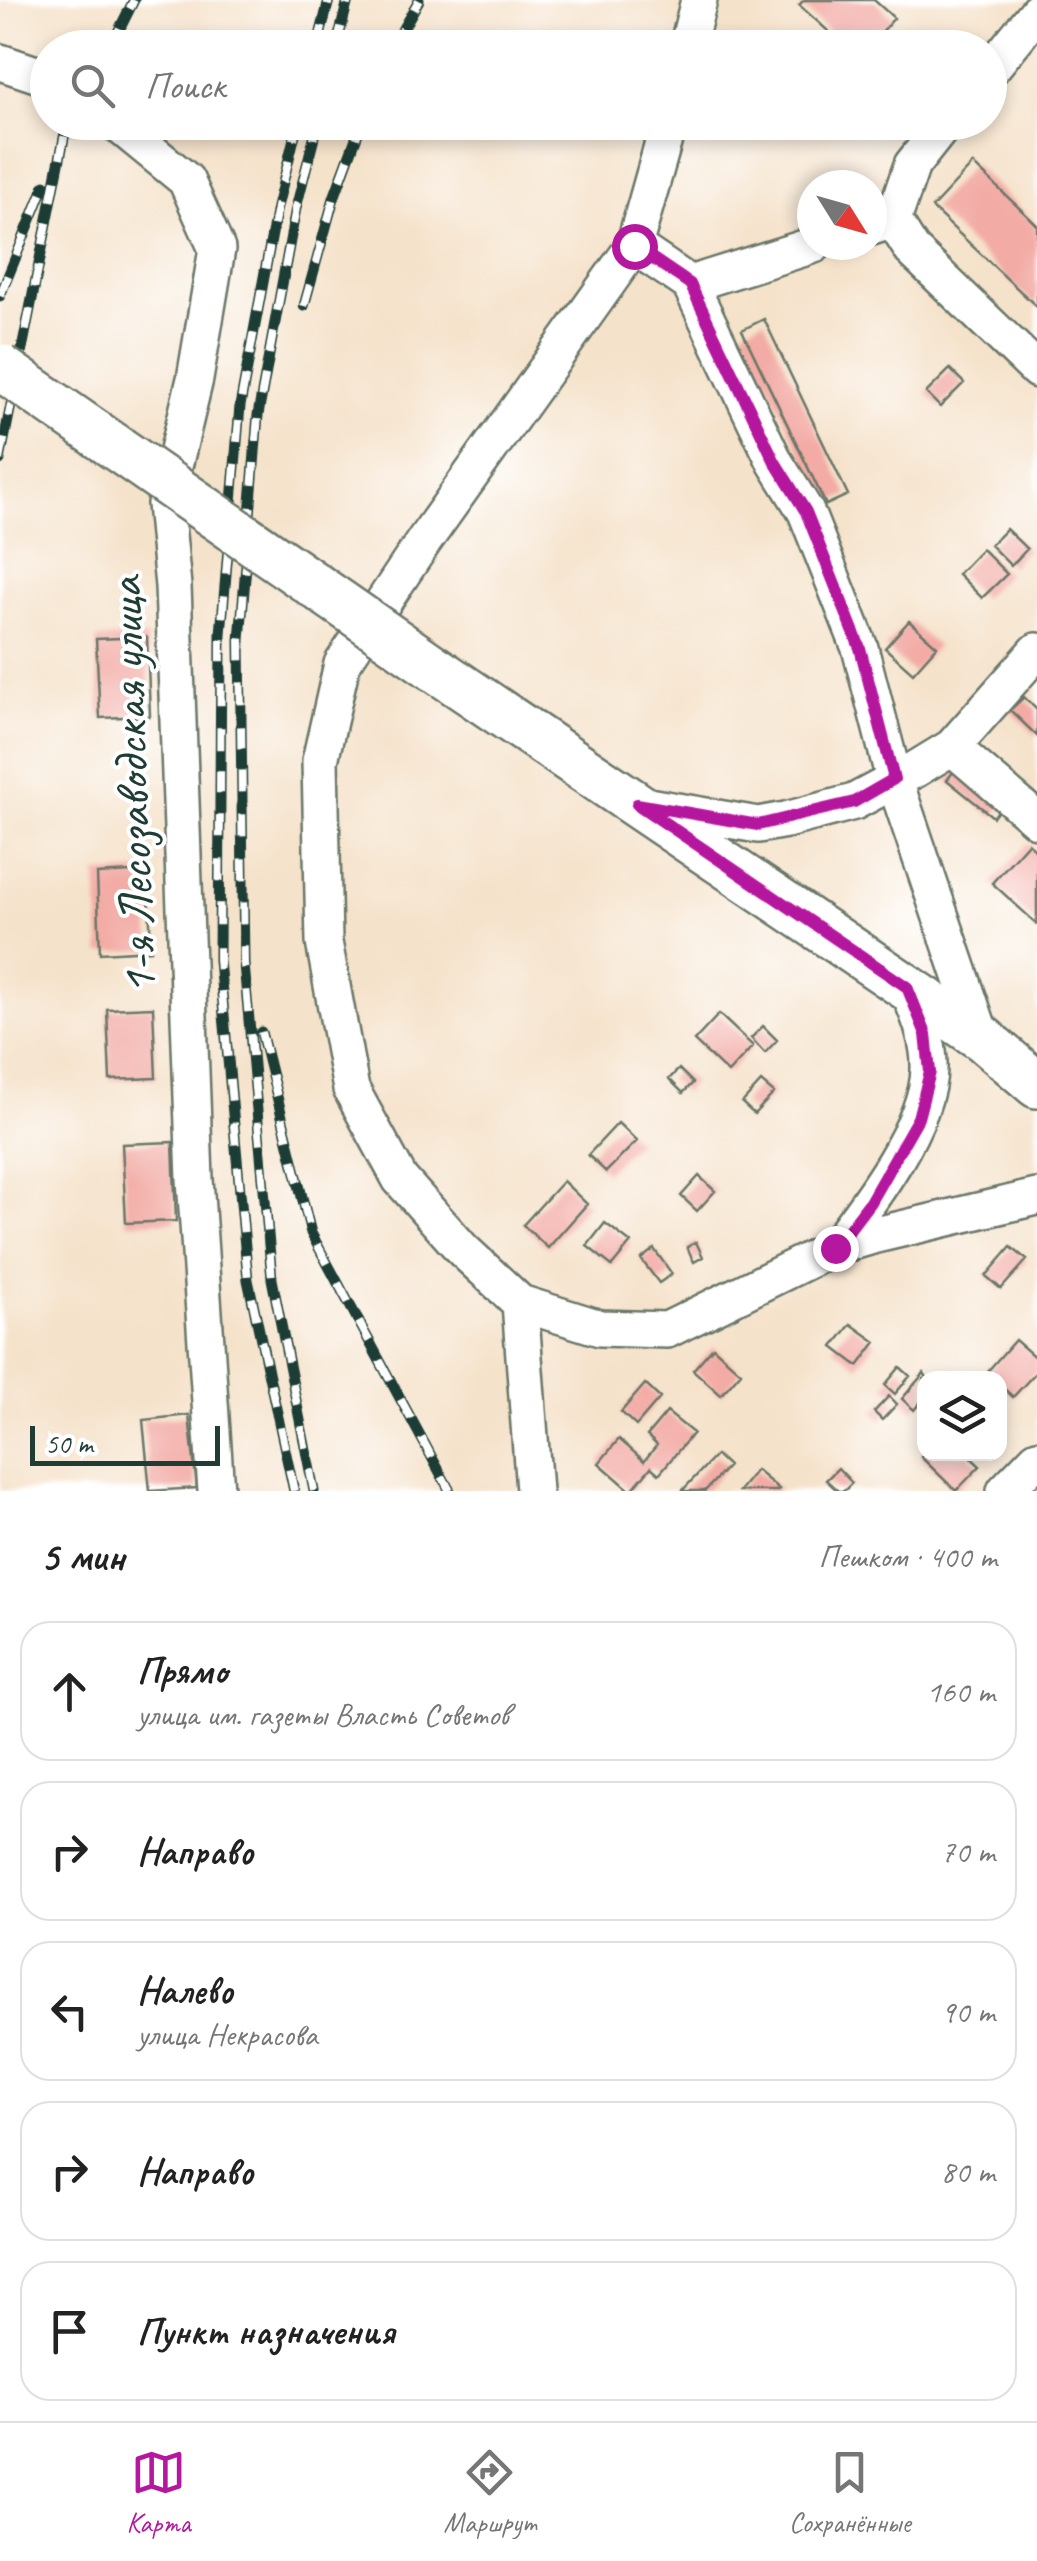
<!DOCTYPE html>
<html lang="ru">
<head>
<meta charset="utf-8">
<style>
  :root { --surface:#fff; --page:#f2f2f2; --text:#222; --muted:#767676; --line:#e0e0e0; --accent:#b5179e }
  body { margin:0; font-family:Caveat,sans-serif; background:var(--page); color:var(--text) }
  .controls { position:absolute; right:30px; bottom:30px; display:grid; overflow:hidden; border-radius:20px; box-shadow:0 5px 15px #0003 }
  .controls button { width:90px; height:90px; display:grid; place-items:center; padding:0; border:0; border-bottom:2px solid var(--line); background:var(--surface); color:var(--text); font:50px sans-serif }
  .compass { position:absolute; left:797px; top:170px; width:90px; height:90px; border-radius:50%; background:var(--surface); box-shadow:0 5px 15px #0003; rotate:127deg }
  .scale { position:absolute; left:30px; bottom:25px; width:190px; box-sizing:border-box; padding-left:10px; border:5px solid #1f3d34; border-top:0; font-size:28px; line-height:35px; white-space:nowrap; color:#1f3d34; -webkit-text-stroke:8px #fff; paint-order:stroke }
  .stop { position:absolute; width:30px; height:30px; margin:-22px; border:8px solid #b5179e; border-radius:50%; background:#fff }
  .stop.end { background:#b5179e; border-color:#fff; box-shadow:0 2px 10px #0008 }
  .list { margin:0; padding:0; list-style:none }
  h2 { display:flex; justify-content:space-between; align-items:center; height:130px; margin:0; padding:0 40px; font-size:42px }
  h2 small { font-size:32px; font-weight:400; color:var(--muted) }
  .list li { display:grid; grid-template-columns:65px 1fr auto; gap:30px; align-items:center; box-sizing:border-box; height:140px; margin:0 20px 20px; padding:0 20px; border:2px solid var(--line); border-radius:30px }
  .list b { display:block; font-size:38px; white-space:nowrap }
  .list p { margin:0; font-size:32px; white-space:nowrap; color:var(--muted) }
  .list em { font-size:32px; font-style:normal; color:var(--muted) }
  .icon { flex:none; width:55px; height:55px; fill:none; stroke:currentColor; stroke-width:2; stroke-linecap:round; stroke-linejoin:round }
  .map { position:relative; flex:none; width:1037px; height:1491px; overflow:hidden }
  .search { position:absolute; background:var(--surface); box-shadow:0 5px 15px #0003; left:30px; right:30px; top:30px; height:110px; display:flex; align-items:center; gap:25px; box-sizing:border-box; padding:0 35px; border-radius:55px; color:var(--muted); font-size:38px }
  .sheet { height:930px; background:var(--surface) }
  nav { display:flex; justify-content:space-around; align-items:center; box-sizing:border-box; height:140px; border-top:2px solid var(--line); background:var(--surface); font-size:28px; color:var(--muted) }
  nav a { display:grid; justify-items:center; gap:5px }
  nav .on { color:var(--accent) }
  .map>svg:first-child { display:block }
  .building { fill:#f3aba5 }
  .lines { fill:none; stroke-linecap:round; stroke-linejoin:round }
  .minor-casing { stroke:#6a7768; stroke-width:40 }
  .major-casing { stroke:#6a7768; stroke-width:50 }
  .minor { stroke:#fff; stroke-width:35 }
  .major { stroke:#fff; stroke-width:45 }
  .rail-casing { stroke:#1f3d34; stroke-width:11 }
  .rail { stroke:#fff; stroke-width:8; stroke-dasharray:22; stroke-linecap:butt }
  .major-bridge-casing { stroke:#6a7768; stroke-width:50; stroke-linecap:butt }
  .major-bridge { stroke:#fff; stroke-width:45 }
  .route { stroke:#b5179e; stroke-width:12 }
  .labels { text-anchor:middle; stroke-width:8; stroke-linejoin:round; paint-order:stroke }
  .street-label { font-size:50px; fill:#1f3d34; stroke:#fff }
</style>
</head>
<body>
<div class="map">
<svg width="1037" height="1491" viewBox="0 0 1037 1491">
  <rect width="100%" height="100%" fill="#fff"/>
  <filter id="ink" filterUnits="userSpaceOnUse"><feTurbulence type="fractalNoise" baseFrequency=".01" numOctaves="2"/><feDisplacementMap in="SourceGraphic" scale="20" xChannelSelector="R" yChannelSelector="G"/><feConvolveMatrix kernelMatrix="1 2 1 2 8 2 1 2 1" color-interpolation-filters="sRGB"/></filter>
  <filter id="wash" filterUnits="userSpaceOnUse"><feTurbulence type="fractalNoise" baseFrequency=".0048" numOctaves="4" result="noise"/><feDisplacementMap in="SourceGraphic" scale="40" xChannelSelector="R" yChannelSelector="G"/><feGaussianBlur stdDeviation="2.25" result="paint"/><feColorMatrix in="noise" values="0 0 0 0 0 0 0 0 0 0 0 0 0 0 0 0 0 1.4 0 .05"/><feComposite in="paint" operator="in"/></filter>
  <g filter="url(#wash)">
    <rect width="100%" height="100%" fill="#f5e2ca"/>
    <g id="blocks">
      <path class="building" d="M804 0H874L894 18 868 48H847L799 5Z
        M973 164 1037 225V307L932 208Z
        M764 319 848 495 826 505 742 330Z
        M950 369 964 383 940 407 926 393Z
        M1006 529 1027 549 1011 566 990 545Z
        M982 549 1007 574 982 598 958 574Z
        M909 621 937 646 913 673 885 648Z
        M147 637 150 716 100 718 96 639Z
        M1024 697 1037 710V736L1010 710Z
        M957 767 1004 804 993 817 947 780Z
        M1028 843 1037 851V924L992 883Z
        M148 871 151 950 100 953 97 874Z
        M153 1007 156 1078 110 1080 107 1009Z
        M719 1014 753 1046 728 1073 694 1041Z
        M763 1026 777 1040 765 1053 751 1038Z
        M679 1069 693 1083 683 1093 669 1079Z
        M761 1082 774 1093 754 1114 742 1103Z
        M618 1123 637 1141 606 1172 588 1155Z
        M173 1142 176 1221 126 1223 122 1144Z
        M699 1176 715 1191 697 1211 681 1196Z
        M563 1181 587 1204 548 1248 523 1225Z
        M605 1223 631 1243 612 1266 587 1246Z
        M696 1242 703 1257 694 1262 687 1247Z
        M1011 1247 1027 1260 1001 1289 986 1276Z
        M654 1249 672 1274 659 1283 641 1259Z
        M851 1324 876 1342 858 1366 833 1347Z
        M1015 1340 1037 1359V1371L1013 1397 1000 1385V1379H993L986 1373Z
        M713 1347 741 1372 721 1395 693 1370Z
        M900 1367 910 1376 895 1394 885 1385Z
        M924 1373 928 1379H924V1398L914 1410 902 1399Z
        M645 1384 660 1398 636 1426 621 1412Z
        M889 1396 897 1404 882 1420 874 1412Z
        M667 1412 693 1433 659 1474 651 1467 631 1491 599 1463 619 1439 644 1461 657 1445 647 1436Z
        M189 1415 197 1488 150 1491 143 1420Z
        M925 1454H967L980 1466 956 1491 921 1457Z
        M716 1455 728 1466 705 1491H682Z
        M838 1468 852 1483 844 1491H838L826 1480Z
        M756 1470 779 1489 777 1491H739Z"/>
    </g>
  </g>
  <g filter="url(#ink)">
    <use href="#blocks" fill-opacity="0" stroke="#6a7768" stroke-width="2.5"/>
    <g class="lines">
      <g class="minor-casing">
        <path id="minor" d="M687 48 699 0
          M0 62 48 78
          M990 70 1037 12
          M115 122 186 180 217 249 195 379 165 504 173 586 195 1179 216 1491
          M669 122 634 246 690 284 775 462 806 512 860 648 894 779 982 1038
          M893 220 912 165 946 122
          M872 227 893 220 912 250 1037 370
          M634 246 424 541 342 664 320 761 324 942 351 1089 400 1179 463 1250 520 1303 600 1328 667 1330 835 1247 876 1235 1037 1197
          M690 284 814 245
          M1037 651 952 747 1037 820
          M648 806 758 825 786 820 854 802 916 769 952 747
          M835 1247C868 1204 928 1125 929 1069 930 1040 918 1014 907 987
          M520 1303 534 1491
          M1005 1491 1037 1458"/>
      </g>
      <g class="major-casing">
        <path id="major" d="M434 668 982 1038 1037 1085"/>
      </g>
      <use href="#minor" class="minor"/>
      <use href="#major" class="major"/>
      <g class="rail-casing">
        <path id="rail" d="M110 48 134 0
          M317 48 329 0
          M336 48 348 0
          M392 48 419 0
          M0 296 45 185
          M304 306 334 198 362 122
          M0 460 65 133
          M261 1032 311 1233 450 1491
          M294 1491 248 1280 219 960 221 634 240 406 277 207 298 122
          M314 1491 272 1279 244 964 240 640 258 415 296 208 318 122"/>
      </g>
      <use href="#rail" class="rail"/>
      <g class="major-bridge-casing">
        <path id="major-bridge" d="M0 367 434 668"/>
      </g>
      <use href="#major-bridge" class="major-bridge"/>
    </g>
  </g>
  <g class="lines" filter="url(#ink)">
    <path class="route" d="M634 246 690 284 775 462 806 512 860 648 894 779 854 802 758 825 637 804 907 987 926 1034 930 1072 918 1118 870 1202 835 1248"/>
  </g>
  <g class="labels">
    <g class="street-label">
      <text transform="translate(130 786) rotate(-92)" y="18">1-я Лесозаводская улица</text>
    </g>
  </g>
</svg>
<div class="controls">
<button><svg class="icon" aria-label="layers" viewBox="0 0 24 24"><path d="M12 4l9 5-9 5-9-5zM3 14l9 5 9-5"/></svg></button>
</div>
<svg class="compass" viewBox="-18 -18 36 36"><path d="M0-13l5 13h-10z" fill="#e53935"/><path d="M0 13l5-13h-10z" fill="#767676"/></svg>
<div class="scale">50 m</div>
<div class="stop" style="left:634px;top:246px"></div>
<div class="stop end" style="left:835px;top:1248px"></div>
<div class="search"><svg class="icon" aria-label="search" viewBox="0 0 24 24"><circle cx="10" cy="10" r="6"/><path d="M15 15l6 6"/></svg>Поиск</div>
</div>
<section class="sheet">
<h2>5 мин<small>Пешком · 400 m</small></h2>
<ul class="list">
<li><svg class="icon" aria-label="ahead" viewBox="0 0 24 24"><path d="M12 20V5M6 11l6-6 6 6"/></svg><div><b>Прямо</b><p>улица им. газеты Власть Советов</p></div><em>160 m</em></li>
<li><svg class="icon" aria-label="right" viewBox="0 0 24 24"><path d="M7 20v-9h11M14 6l5 5-5 5"/></svg><div><b>Направо</b></div><em>70 m</em></li>
<li><svg class="icon" aria-label="left" viewBox="0 0 24 24"><path d="M17 20v-9H6M10 6l-5 5 5 5"/></svg><div><b>Налево</b><p>улица Некрасова</p></div><em>90 m</em></li>
<li><svg class="icon" aria-label="right" viewBox="0 0 24 24"><path d="M7 20v-9h11M14 6l5 5-5 5"/></svg><div><b>Направо</b></div><em>80 m</em></li>
<li><svg class="icon" aria-label="arrive" viewBox="0 0 24 24"><path d="M6 21V4h12l-3 4 3 4H6"/></svg><div><b>Пункт назначения</b></div></li>
</ul>
</section>
<nav>
<a class="on"><svg class="icon" aria-label="map" viewBox="0 0 24 24"><path d="M3 6l6-2 6 2 6-2v14l-6 2-6-2-6 2zM9 4v14M15 6v14"/></svg>Карта</a>
<a><svg class="icon" aria-label="directions" viewBox="0 0 24 24"><path d="M12 3l9 9-9 9-9-9zM9 14v-3h6M13 9l2 2-2 2"/></svg>Маршрут</a>
<a><svg class="icon" aria-label="saved" viewBox="0 0 24 24"><path d="M7 4h10v16l-5-4-5 4z"/></svg>Сохранённые</a>
</nav>
</body>
</html>
